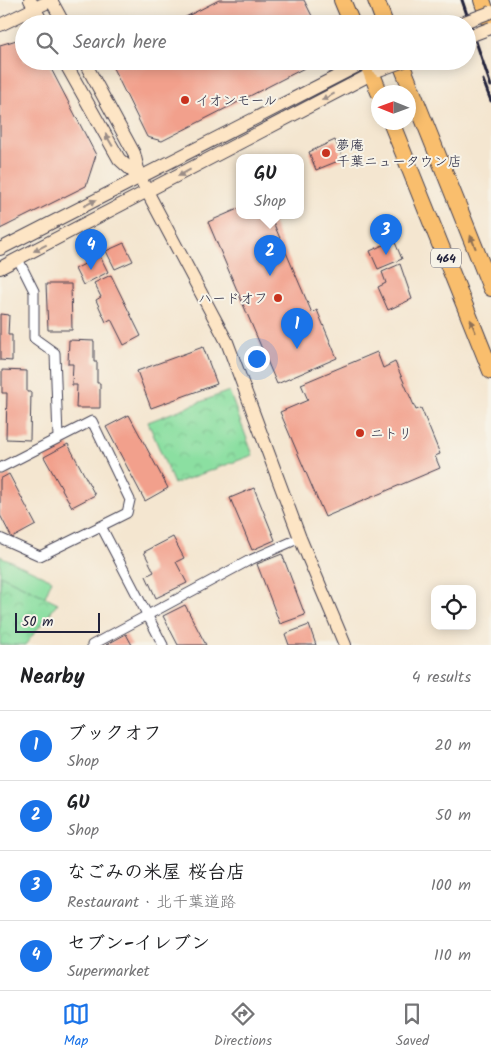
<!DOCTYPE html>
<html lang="en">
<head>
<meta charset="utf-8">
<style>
  :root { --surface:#fff; --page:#f2f2f2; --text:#202124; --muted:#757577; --line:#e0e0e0; --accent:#1a73e8 }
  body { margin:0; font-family:Kalam,"Klee One",sans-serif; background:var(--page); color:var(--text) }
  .controls { position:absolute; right:15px; bottom:15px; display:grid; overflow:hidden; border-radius:10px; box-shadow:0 2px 12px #0003 }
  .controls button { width:45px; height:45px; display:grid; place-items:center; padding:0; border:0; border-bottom:1px solid var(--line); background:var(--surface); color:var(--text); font:25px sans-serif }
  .compass { position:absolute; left:371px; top:85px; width:45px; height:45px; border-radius:50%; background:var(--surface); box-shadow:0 2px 12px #0003; rotate:271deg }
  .scale { position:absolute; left:15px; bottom:12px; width:85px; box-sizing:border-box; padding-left:5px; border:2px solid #22223b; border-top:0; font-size:14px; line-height:18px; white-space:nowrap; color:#22223b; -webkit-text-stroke:4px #f7f3e8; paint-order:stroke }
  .you { position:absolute; left:256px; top:358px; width:18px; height:18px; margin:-12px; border:4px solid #fff; border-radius:50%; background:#1a73e8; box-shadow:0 0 0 8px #1a73e833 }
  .badge { display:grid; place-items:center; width:32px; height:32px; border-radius:50%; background:var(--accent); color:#fff; font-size:16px; font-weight:700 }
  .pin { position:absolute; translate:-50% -41px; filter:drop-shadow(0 1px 2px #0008) }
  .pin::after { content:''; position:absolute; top:26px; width:18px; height:15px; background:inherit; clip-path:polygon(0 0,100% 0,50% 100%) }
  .popup { position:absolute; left:236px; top:154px; width:68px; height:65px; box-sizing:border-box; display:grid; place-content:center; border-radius:10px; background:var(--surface); filter:drop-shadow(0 1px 4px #0005); font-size:16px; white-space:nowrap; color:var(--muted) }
  .popup b { font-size:19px; color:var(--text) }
  .popup::after { content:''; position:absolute; left:50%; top:100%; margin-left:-10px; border:10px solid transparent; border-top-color:var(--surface) }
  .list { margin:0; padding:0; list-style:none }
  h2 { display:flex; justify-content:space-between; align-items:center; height:65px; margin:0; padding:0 20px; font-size:21px }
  h2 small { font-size:16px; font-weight:400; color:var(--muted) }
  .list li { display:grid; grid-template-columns:32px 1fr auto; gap:15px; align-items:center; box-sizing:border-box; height:70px; padding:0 20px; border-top:1px solid var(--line) }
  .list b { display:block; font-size:19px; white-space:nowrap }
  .list p { margin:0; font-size:16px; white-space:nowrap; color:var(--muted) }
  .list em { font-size:16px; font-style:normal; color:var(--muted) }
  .icon { flex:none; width:28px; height:28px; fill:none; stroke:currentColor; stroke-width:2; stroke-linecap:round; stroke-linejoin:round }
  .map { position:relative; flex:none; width:491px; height:645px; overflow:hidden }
  .search { position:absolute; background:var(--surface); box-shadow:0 2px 12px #0003; left:15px; right:15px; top:15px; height:55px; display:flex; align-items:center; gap:12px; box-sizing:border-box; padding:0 18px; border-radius:28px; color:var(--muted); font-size:19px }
  .sheet { height:345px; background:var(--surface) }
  nav { display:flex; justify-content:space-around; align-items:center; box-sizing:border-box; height:70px; border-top:1px solid var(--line); background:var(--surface); font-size:14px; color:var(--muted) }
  nav a { display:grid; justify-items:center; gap:2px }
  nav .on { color:var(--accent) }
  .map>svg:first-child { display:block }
  .grass { fill:#8bdfa1; stroke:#56806e }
  .park { fill:url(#park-crowns); stroke:#56806e }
  .building { fill:#f2a08c }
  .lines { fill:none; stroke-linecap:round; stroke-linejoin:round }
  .street-casing { stroke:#423f51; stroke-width:11 }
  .secondary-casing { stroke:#423f51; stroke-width:14 }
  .highway-casing { stroke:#423f51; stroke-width:18 }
  .street { stroke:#fff; stroke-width:9 }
  .secondary { stroke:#fde5c5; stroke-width:12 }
  .highway { stroke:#f9be6d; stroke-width:16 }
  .rail { stroke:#22223b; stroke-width:3 }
  .secondary-bridge-casing { stroke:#423f51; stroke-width:14; stroke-linecap:butt }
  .secondary-bridge { stroke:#fde5c5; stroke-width:12 }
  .oneway { fill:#9a8d87 }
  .oneway2 { fill:#8e7054 }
  .poi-dot { fill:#c8321e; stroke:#f7f3e8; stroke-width:2 }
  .labels { text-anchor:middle; stroke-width:4; stroke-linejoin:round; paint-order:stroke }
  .shield { fill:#f7f3e8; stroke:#62616f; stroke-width:1 }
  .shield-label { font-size:12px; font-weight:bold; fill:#22223b }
  .poi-label { font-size:14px; fill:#22223b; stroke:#f7f3e8; text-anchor:start }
</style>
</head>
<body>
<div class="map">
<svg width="491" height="645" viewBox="0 0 491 645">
  <defs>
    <pattern id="park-crowns" width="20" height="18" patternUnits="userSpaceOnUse" patternTransform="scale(1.25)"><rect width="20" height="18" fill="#8bdfa1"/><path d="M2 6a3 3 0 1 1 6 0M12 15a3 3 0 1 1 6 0" fill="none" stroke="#78bf8c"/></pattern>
  </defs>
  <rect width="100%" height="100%" fill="#f7f3e8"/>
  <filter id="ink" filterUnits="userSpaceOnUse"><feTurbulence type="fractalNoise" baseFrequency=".02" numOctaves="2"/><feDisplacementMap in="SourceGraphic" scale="10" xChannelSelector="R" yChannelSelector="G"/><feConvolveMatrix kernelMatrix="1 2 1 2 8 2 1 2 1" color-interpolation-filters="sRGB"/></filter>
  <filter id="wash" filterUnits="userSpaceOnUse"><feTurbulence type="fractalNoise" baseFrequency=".0096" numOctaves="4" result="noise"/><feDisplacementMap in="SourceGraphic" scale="20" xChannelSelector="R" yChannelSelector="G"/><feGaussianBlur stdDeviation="1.12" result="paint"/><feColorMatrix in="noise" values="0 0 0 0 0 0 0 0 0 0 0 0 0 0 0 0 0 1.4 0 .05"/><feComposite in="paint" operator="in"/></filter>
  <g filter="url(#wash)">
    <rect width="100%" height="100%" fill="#f4e6d0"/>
    <path class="grass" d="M0 556 52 580 25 644 0 633Z"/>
    <path class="park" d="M229 391 253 455 174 484 148 422Z
      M0 575 58 603 25 645H0Z"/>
    <g id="blocks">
      <path class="building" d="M219 0H304L316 24H172Z
        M20 39 24 40V61H47L96 155 86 186 0 229V45Z
        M117 61H318L162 141 147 137 111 64Z
        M335 140 343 159 316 170 309 152Z
        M240 208V215H270L312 313 317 310 337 358 277 384 208 222Z
        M394 240 402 259 378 269 370 251Z
        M124 243 133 261 115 269 106 251Z
        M100 256 108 272 83 285 75 269Z
        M400 264 412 299 388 310 378 287 386 283 382 272Z
        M111 275 141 336 124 345 111 319 106 322 96 300 101 297 94 283Z
        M46 284H71L72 330H48Z
        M0 314 9 315 8 335H12V361L0 360Z
        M69 340 94 341V362H97V383H100V408H76L77 385H72L73 364H68Z
        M203 347 217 384 151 408 137 371Z
        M377 352 383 368 395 362 416 410 421 408 440 454 435 456 440 468 325 517 280 412 308 400 301 384Z
        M2 370 27 371V392H31L30 440 6 439 7 393H2Z
        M129 415 168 488 145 501 106 427Z
        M68 444 95 495 72 507 44 457Z
        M9 474 36 525 12 538 0 515V479Z
        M254 488 275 540 252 550 230 498Z
        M173 537 184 558 176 562 187 583 156 598 146 576 154 572 144 552Z
        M282 554 305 615 280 624 257 564Z
        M185 605 206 645H178L163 616Z
        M309 625 316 645H289L285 634Z
        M126 634 132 645H106Z"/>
    </g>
  </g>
  <g filter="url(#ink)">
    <use href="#blocks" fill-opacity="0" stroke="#423f51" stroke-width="1"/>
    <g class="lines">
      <g class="street-casing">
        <path id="street" d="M18 259 34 291V338L55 353 58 438
          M0 468 92 421 130 500 127 513 101 526
          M0 538 40 556 101 526 163 645
          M92 645 248 561 300 538"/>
      </g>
      <g class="secondary-casing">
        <path id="secondary" d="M30 0 43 24
          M51 0 64 24
          M0 25 52 0
          M64 61 119 159 140 178
          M84 61 134 153 140 178 227 342 300 538 345 645
          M0 249 367 61
          M0 268 379 70"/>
      </g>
      <g class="highway-casing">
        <path id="highway" d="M342 0 352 24
          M376 0 385 24
          M482 0 491 26
          M367 61 379 92
          M400 61 491 288
          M391 122 491 371"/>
      </g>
      <use href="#street" class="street"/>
      <use href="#secondary" class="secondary"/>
      <use href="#highway" class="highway"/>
      <path class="rail" d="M462 0 491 86
        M483 80 491 101"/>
      <g class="secondary-bridge-casing">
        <path id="secondary-bridge" d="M459 24 491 12
          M467 37 491 28
          M379 70 404 61"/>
      </g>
      <use href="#secondary-bridge" class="secondary-bridge"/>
    </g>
    <defs><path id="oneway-solid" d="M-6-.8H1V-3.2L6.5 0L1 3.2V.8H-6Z" transform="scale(1.25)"/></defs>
    <g class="oneway">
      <use href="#oneway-solid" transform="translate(328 97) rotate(152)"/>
      <use href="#oneway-solid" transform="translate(109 140) rotate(-120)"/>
      <use href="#oneway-solid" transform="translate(184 173) rotate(152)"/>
      <use href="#oneway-solid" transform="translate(90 203) rotate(-27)"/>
      <use href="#oneway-solid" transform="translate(40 248) rotate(153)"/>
    </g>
    <g class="oneway2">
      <use href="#oneway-solid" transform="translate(473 242) rotate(-112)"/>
      <use href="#oneway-solid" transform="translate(473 326) rotate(-112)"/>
    </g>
  </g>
  <g class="poi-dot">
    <circle cx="185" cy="100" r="5"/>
    <circle cx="326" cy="153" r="5"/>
    <circle cx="278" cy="298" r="5"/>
    <circle cx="360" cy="433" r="5"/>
  </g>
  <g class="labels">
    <rect class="shield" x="431" y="248.5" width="30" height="19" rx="4"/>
    <g class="shield-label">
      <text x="446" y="262">464</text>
    </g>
    <g class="poi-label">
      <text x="195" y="105">イオンモール</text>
      <text x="336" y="150">夢庵<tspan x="336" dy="16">千葉ニュータウン店</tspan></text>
      <text x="268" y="303" text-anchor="end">ハードオフ</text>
      <text x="370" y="438">ニトリ</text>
    </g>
  </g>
</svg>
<div class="controls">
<button><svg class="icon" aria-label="locate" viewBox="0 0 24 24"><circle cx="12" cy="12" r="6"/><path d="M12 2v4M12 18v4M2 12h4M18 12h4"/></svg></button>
</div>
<svg class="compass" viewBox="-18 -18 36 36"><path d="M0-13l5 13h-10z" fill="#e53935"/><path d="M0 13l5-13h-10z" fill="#757577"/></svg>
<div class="scale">50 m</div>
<div class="you"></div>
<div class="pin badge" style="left:297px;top:349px">1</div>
<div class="pin badge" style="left:270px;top:276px">2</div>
<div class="popup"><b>GU</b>Shop</div>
<div class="pin badge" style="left:386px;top:255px">3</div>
<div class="pin badge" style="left:91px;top:270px">4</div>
<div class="search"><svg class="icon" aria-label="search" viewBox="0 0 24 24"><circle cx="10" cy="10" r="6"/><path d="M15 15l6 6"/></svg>Search here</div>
</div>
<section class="sheet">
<h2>Nearby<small>4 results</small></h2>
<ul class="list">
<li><span class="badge">1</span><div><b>ブックオフ</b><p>Shop</p></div><em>20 m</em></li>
<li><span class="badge">2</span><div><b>GU</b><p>Shop</p></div><em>50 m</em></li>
<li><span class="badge">3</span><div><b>なごみの米屋 桜台店</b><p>Restaurant · 北千葉道路</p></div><em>100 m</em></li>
<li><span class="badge">4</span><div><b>セブン-イレブン</b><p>Supermarket</p></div><em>110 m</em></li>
</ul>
</section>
<nav>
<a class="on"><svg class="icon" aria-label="map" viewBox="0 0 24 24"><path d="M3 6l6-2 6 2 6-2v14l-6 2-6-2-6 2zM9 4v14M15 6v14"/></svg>Map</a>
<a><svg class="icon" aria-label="directions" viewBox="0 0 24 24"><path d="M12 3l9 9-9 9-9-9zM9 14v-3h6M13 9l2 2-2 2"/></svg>Directions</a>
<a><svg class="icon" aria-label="saved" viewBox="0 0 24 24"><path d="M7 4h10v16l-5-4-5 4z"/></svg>Saved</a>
</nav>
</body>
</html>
